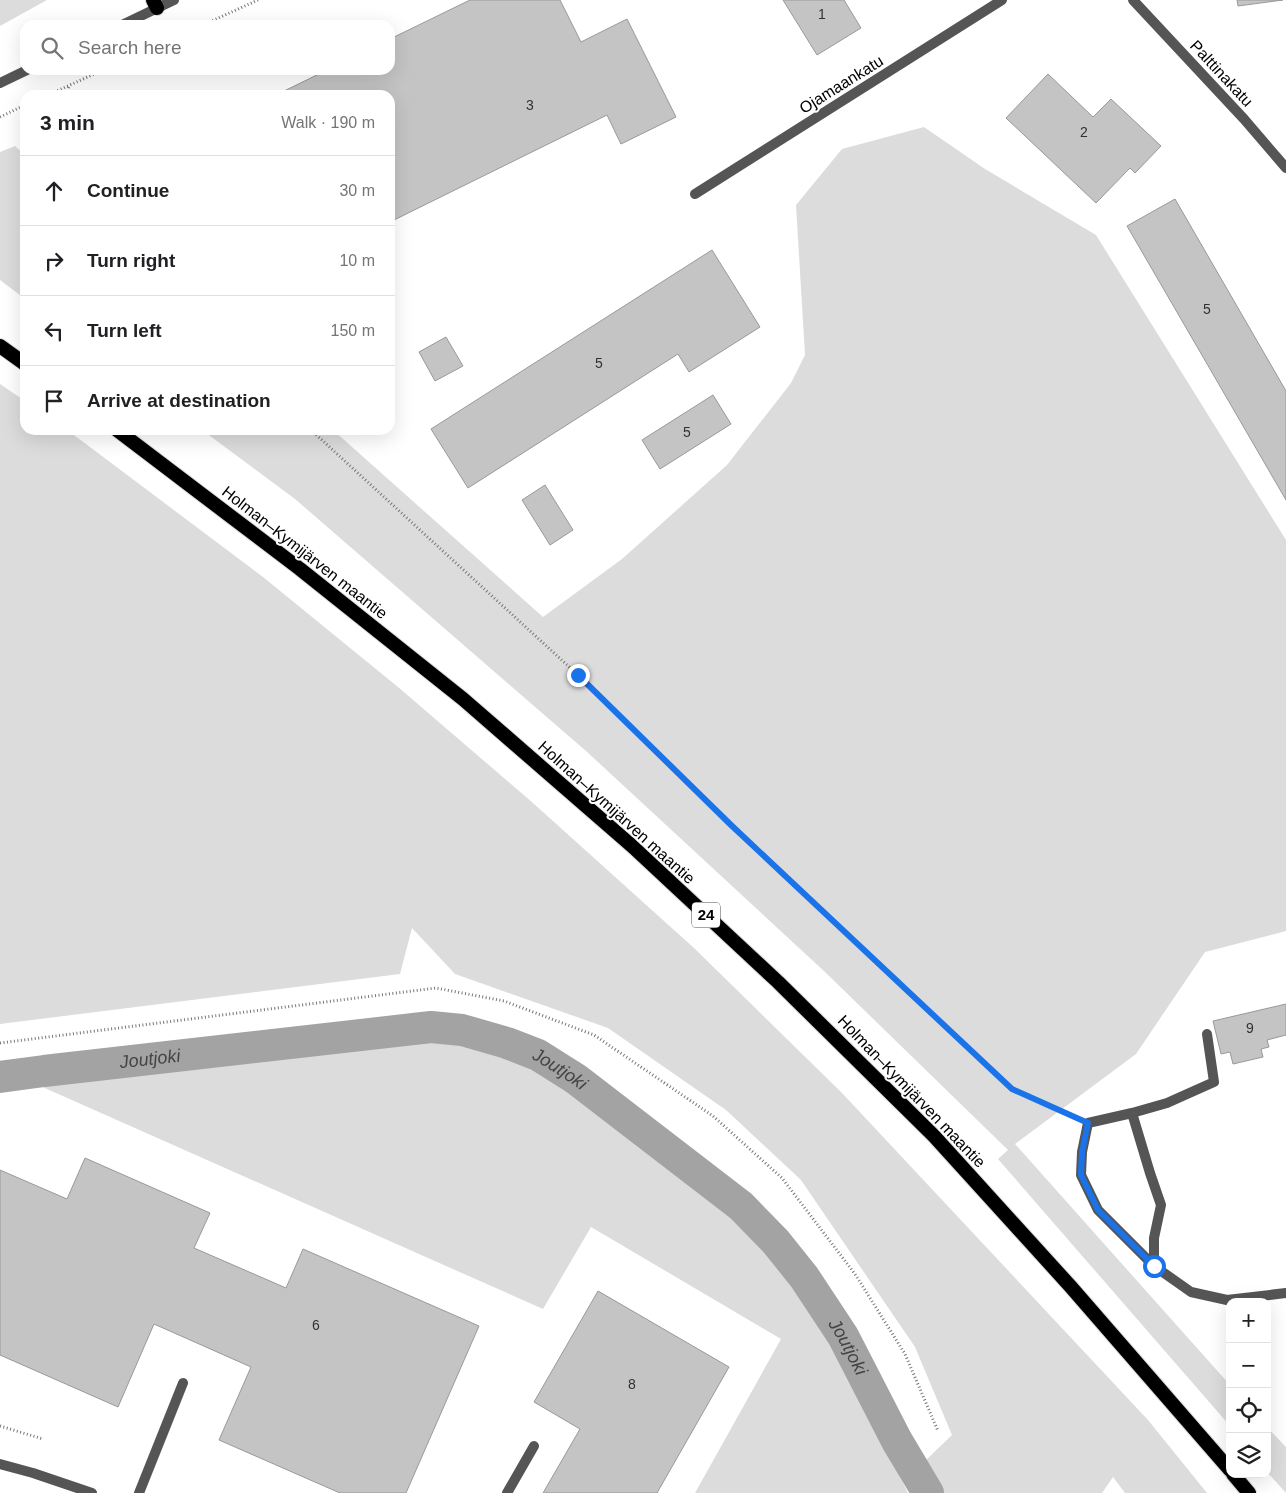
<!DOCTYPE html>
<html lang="en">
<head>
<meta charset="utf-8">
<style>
  :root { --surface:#fff; --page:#f6f6f6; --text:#202124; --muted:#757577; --line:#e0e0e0 }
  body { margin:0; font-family:Helvetica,sans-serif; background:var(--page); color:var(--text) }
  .controls { position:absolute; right:15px; bottom:15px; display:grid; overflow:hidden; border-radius:10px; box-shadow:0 5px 20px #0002 }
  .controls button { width:45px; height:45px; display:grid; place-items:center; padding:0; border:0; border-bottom:1px solid var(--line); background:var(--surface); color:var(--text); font:25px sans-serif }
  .stop { position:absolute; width:15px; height:15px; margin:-11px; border:4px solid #1a73e8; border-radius:50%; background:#fff }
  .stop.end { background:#1a73e8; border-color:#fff; box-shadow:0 1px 5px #0008 }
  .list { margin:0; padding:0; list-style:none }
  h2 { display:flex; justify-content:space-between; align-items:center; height:65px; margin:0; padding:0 20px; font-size:21px }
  h2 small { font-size:16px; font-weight:400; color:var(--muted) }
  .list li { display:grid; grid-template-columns:32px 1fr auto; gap:15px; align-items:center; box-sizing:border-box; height:70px; padding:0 20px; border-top:1px solid var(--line) }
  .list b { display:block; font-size:19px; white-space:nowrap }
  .list em { font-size:16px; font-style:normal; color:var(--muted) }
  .icon { flex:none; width:28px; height:28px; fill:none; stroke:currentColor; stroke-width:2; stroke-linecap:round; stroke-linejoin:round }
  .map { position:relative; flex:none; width:1286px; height:1493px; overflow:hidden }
  .search { position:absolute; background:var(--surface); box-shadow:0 5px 20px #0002; left:20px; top:20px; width:375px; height:55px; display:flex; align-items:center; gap:12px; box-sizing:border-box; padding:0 18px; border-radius:15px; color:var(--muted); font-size:19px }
  .panel { position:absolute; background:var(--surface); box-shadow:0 5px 20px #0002; left:20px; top:90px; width:375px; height:345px; border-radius:15px }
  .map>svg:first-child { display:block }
  .green { fill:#dcdcdc }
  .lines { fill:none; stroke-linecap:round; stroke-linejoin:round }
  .canal { stroke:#a3a3a3; stroke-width:32 }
  .building { fill:#c4c4c4; stroke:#999 }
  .trunk-casing { stroke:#dbdbdb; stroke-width:16 }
  .path { stroke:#777; stroke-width:3; stroke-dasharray:1 2.5; stroke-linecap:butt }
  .service { stroke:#555; stroke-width:10 }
  .minor { stroke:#555; stroke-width:10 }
  .tertiary { stroke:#555; stroke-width:10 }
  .trunk { stroke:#000; stroke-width:14 }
  .route { stroke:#1a73e8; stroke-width:6 }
  .labels { text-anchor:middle; stroke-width:4; stroke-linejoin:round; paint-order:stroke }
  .number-label { font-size:14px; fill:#313131 }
  .shield { fill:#fff; stroke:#4c4c4c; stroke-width:1 }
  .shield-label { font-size:15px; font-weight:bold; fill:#000 }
  .street-label { font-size:16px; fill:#000; stroke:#fff }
  .water-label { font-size:18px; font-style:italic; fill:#444; stroke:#fff }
</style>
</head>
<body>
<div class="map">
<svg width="1286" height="1493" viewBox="0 0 1286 1493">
  <rect width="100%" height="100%" fill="#fff"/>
  <path class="green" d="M0 0H47L0 26Z
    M924 127 985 169 1096 235 1286 540V931L1205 952 1136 1054 1015 1144 1230 1385V1426L998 1159 1008 1150 825 972 586 751 295 499 202 430H333L543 617 622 559 727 465 791 383 805 355 796 205 842 149Z
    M15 146 25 155V299L0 280V152Z
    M0 384 25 401V430H67L82 441 263 577 398 687 533 803 694 948 842 1093 1148 1420 1207 1493H1125L1113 1477 1102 1493H944L925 1461 952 1435 915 1347 801 1180 726 1110 608 1028 455 974 412 928 400 974 0 1024Z
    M452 1042 523 1061 560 1084 726 1211 773 1260 840 1355 908 1493H695L781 1339 591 1227 543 1309 38 1085 413 1043Z
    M1267 1427 1286 1447V1493L1267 1472Z"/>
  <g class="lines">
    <path class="canal" id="s1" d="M0 1077 44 1071 431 1027 462 1030 507 1043 538 1055 576 1079 741 1206 776 1242 804 1277 843 1336 897 1441 928 1493"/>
  </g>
  <path class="building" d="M470 0H560L581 42 627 19 676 117 621 144 607 115 390 222V95H276L327 70H390V39Z
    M783 0H844L861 28 817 55Z
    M1237 0H1283L1238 6Z
    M1048 74 1093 117 1111 99 1161 146 1135 173 1130 168 1096 203 1006 118Z
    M1175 199 1286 391V500L1127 226Z
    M712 250 760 327 689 372 678 354 468 488 431 429Z
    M446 337 463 366 435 381 419 352Z
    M713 395 731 424 660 469 642 440Z
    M545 485 573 530 550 545 522 500Z
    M1286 1004V1035L1267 1040 1269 1047 1261 1049 1263 1057 1233 1064 1230 1052 1221 1054 1213 1021Z
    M85 1158 210 1213 194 1248 286 1288 303 1249 479 1326 406 1493H340L219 1440 251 1367 154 1324 118 1407 0 1355V1170L67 1199Z
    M598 1291 729 1367 657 1493H543L580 1429 534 1402Z"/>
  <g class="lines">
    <g class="trunk-casing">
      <path id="trunk" d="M153 0 157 8
        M0 346 25 364
        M117 430 300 569 463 699 632 846 778 982 934 1136 1071 1287 1230 1470
        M1233 1474 1249 1493"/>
    </g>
    <path class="path" d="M203 25 258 0
      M48 95 103 70
      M67 95 69 86
      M0 117 25 105
      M311 430 578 675 731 825 1012 1089 1069 1115
      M0 1043 436 988 504 1001 594 1035 713 1116 782 1178 855 1274 905 1354 938 1431
      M0 1426 43 1439"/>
    <path class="service" d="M1132 1113 1167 1103 1214 1082 1207 1034
      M1154 1266V1238L1161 1205 1150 1173 1132 1113 1088 1123 1082 1152 1081 1175 1098 1210 1154 1266 1191 1292 1227 1300 1286 1293
      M139 1493 183 1383
      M507 1493 534 1446"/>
    <path class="minor" d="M695 194 1002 0"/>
    <path class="tertiary" d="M1133 0 1244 119 1286 168
      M122 25 174 0
      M0 83 27 70
      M0 1464 33 1473 92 1493"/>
    <use href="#trunk" class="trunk"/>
  </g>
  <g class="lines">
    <path class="route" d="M578 675 731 825 1012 1089 1088 1123 1082 1152 1081 1175 1098 1210 1154 1266"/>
  </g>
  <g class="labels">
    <g class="number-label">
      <text x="822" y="19">1</text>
      <text x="530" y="110">3</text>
      <text x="1084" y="137">2</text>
      <text x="1207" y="314">5</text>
      <text x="599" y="368">5</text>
      <text x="687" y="437">5</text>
      <text x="1250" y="1033">9</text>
      <text x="316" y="1330">6</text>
      <text x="632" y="1389">8</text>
    </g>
    <rect class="shield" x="692" y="902.5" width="28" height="25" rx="4"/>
    <g class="shield-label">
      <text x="706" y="920">24</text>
    </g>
    <g class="street-label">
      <text transform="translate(1222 73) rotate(47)" y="6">Palttinakatu</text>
      <text transform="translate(841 84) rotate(-32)" y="6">Ojamaankatu</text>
      <text transform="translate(305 552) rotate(38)" y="6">Holman–Kymijärven maantie</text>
      <text transform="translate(617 812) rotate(42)" y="6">Holman–Kymijärven maantie</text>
      <text transform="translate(912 1091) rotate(46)" y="6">Holman–Kymijärven maantie</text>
    </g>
    <g class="water-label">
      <text dy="6" stroke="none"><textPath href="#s1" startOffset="151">Joutjoki</textPath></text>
      <text dy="6" stroke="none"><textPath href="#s1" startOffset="571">Joutjoki</textPath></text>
      <text dy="6" stroke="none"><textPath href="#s1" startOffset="976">Joutjoki</textPath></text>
    </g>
  </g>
</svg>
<div class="controls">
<button>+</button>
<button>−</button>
<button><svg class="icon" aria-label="locate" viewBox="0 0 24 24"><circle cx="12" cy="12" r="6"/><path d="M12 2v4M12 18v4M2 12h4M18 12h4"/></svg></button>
<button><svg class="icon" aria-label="layers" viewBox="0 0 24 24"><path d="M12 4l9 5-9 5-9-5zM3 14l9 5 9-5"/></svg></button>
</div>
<div class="stop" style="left:1154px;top:1266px"></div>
<div class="stop end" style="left:578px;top:675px"></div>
<div class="search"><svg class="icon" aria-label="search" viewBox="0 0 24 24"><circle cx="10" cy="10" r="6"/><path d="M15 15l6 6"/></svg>Search here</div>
<section class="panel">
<h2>3 min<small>Walk · 190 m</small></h2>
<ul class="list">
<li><svg class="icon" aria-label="ahead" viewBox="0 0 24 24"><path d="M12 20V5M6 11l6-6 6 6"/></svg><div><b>Continue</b></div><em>30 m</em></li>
<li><svg class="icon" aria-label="right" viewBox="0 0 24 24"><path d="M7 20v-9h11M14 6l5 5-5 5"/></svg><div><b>Turn right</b></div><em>10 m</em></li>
<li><svg class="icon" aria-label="left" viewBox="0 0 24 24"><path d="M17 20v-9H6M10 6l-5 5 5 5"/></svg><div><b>Turn left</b></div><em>150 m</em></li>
<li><svg class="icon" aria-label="arrive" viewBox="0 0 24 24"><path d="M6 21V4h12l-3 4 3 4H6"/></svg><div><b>Arrive at destination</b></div></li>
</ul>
</section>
</div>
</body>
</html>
